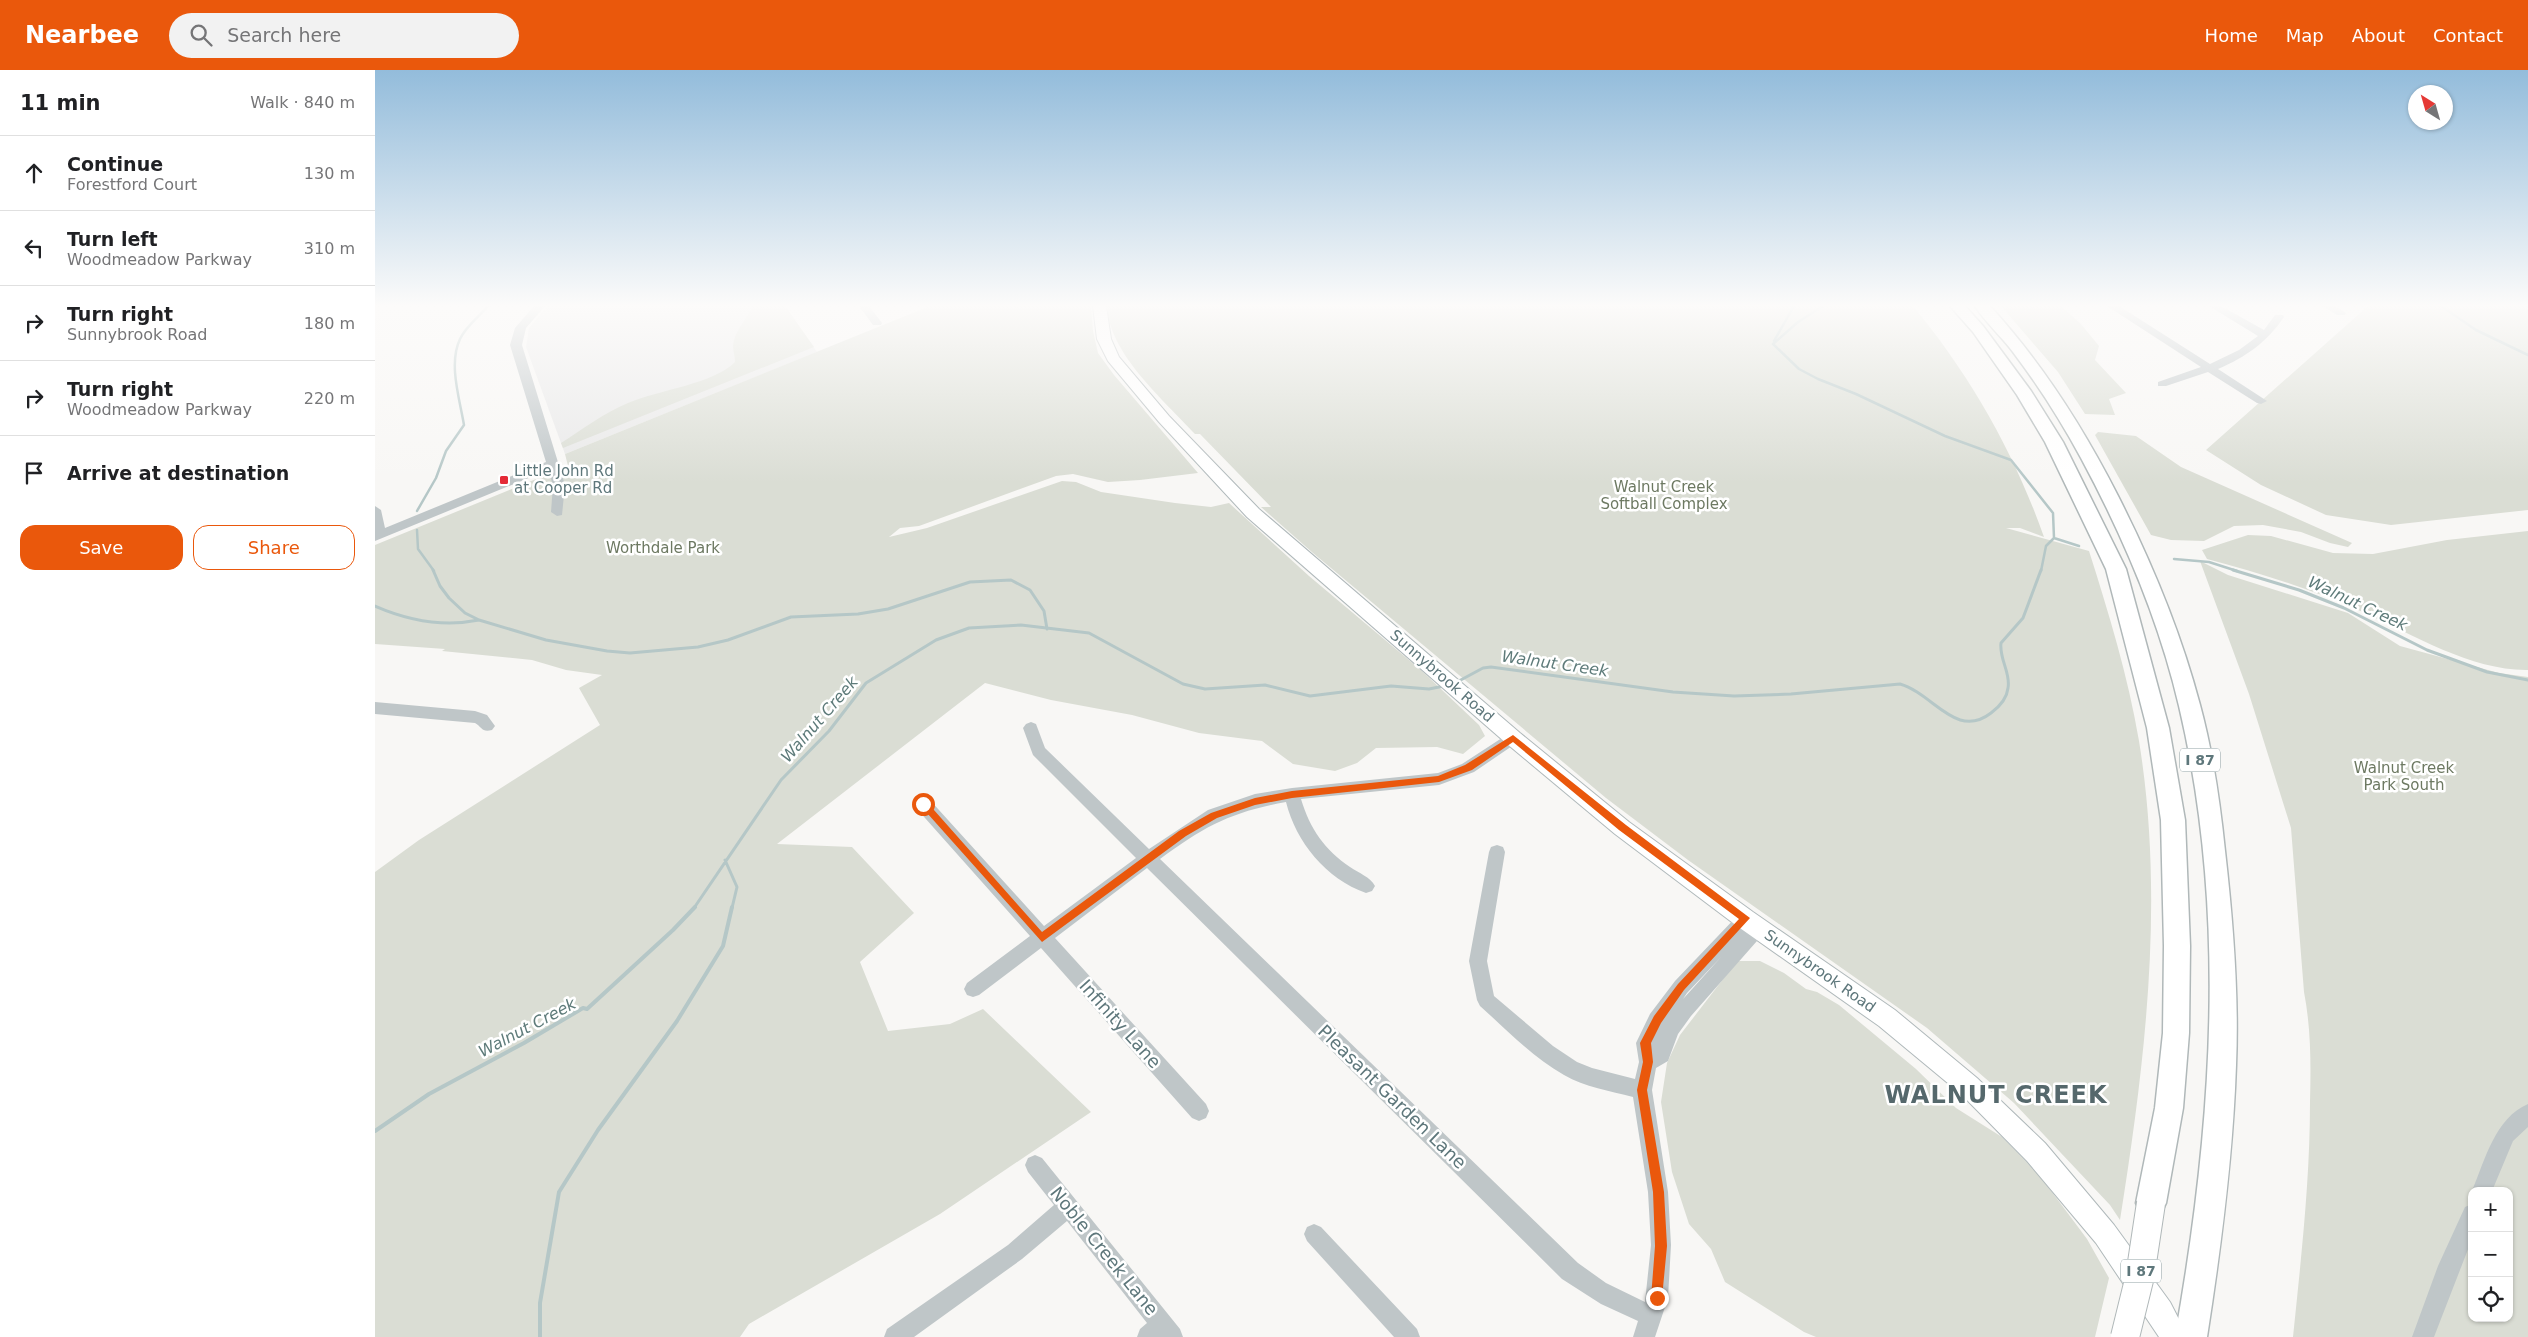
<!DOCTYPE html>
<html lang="en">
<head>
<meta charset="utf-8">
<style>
  :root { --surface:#fff; --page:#f2f2f2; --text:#202124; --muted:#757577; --line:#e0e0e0; --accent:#ea580c }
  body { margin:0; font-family:"DejaVu Sans",sans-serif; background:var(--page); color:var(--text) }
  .controls { position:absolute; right:15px; bottom:15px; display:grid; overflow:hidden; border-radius:10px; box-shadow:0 1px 4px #0004 }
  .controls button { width:45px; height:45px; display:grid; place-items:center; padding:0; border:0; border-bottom:1px solid var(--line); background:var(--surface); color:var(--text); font:25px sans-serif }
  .compass { position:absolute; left:2033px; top:15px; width:45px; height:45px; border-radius:50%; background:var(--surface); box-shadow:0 1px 4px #0004; rotate:323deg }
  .stop { position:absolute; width:15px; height:15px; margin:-11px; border:4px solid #ea580c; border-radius:50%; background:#fff }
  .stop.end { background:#ea580c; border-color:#fff; box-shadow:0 1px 5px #0008 }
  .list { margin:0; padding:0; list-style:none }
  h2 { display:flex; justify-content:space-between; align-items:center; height:65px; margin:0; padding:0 20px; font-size:21px }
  h2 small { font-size:16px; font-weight:400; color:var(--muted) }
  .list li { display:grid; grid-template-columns:32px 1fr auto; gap:15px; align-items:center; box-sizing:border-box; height:75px; padding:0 20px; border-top:1px solid var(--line) }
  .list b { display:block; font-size:19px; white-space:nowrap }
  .list p { margin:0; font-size:16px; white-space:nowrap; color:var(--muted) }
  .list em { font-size:16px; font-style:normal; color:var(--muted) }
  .actions { display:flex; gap:10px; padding:15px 20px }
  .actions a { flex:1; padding:11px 0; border:1px solid var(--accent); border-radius:15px; text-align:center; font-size:18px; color:var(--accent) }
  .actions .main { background:var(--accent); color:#fff }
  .icon { flex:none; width:28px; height:28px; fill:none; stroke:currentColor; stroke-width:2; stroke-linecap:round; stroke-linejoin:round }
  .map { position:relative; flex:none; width:2153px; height:1267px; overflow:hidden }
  header { display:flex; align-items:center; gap:30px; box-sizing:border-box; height:70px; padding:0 25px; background:var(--accent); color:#fff }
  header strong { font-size:24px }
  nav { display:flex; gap:28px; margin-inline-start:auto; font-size:18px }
  .search { width:350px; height:45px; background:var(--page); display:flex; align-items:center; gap:12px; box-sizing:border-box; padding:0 18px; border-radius:28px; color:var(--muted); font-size:19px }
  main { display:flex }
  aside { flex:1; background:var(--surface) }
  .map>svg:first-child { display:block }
  .built { fill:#e9e9e9 }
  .green { fill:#daddd4; fill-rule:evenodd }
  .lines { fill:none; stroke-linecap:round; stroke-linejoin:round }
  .stream-far2 { stroke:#b5c7c7; stroke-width:2.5 }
  .stream-far1 { stroke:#b5c7c7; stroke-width:3 }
  .stream { stroke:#b5c7c7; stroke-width:4 }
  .major-casing { stroke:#b0b9bb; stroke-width:2 }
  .highway-casing { stroke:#b0b8b9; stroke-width:3 }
  .minor { fill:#bfc6c8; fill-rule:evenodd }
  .major { fill:#fff; fill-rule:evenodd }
  .highway { fill:#fff; fill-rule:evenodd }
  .highway-bridge-casing { stroke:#b0b8b9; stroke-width:30; stroke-linecap:butt }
  .highway-bridge { stroke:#fff; stroke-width:28 }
  .route { fill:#ea580c }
  .poi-dot { fill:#e42a36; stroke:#fff; stroke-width:2 }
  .labels { text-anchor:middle; stroke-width:5; stroke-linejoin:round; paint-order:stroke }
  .shield { fill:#fff; stroke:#8ea0a3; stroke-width:1 }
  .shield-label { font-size:14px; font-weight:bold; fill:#5e777b }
  .poi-label { font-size:15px; fill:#5e777b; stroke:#fff; text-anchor:start }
  .park-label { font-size:15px; fill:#6d7962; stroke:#fff }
  .street-label { font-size:15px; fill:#5e777b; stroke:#fff }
  .water-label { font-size:16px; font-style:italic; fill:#5e7b7a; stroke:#fff }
  .near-street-label { font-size:18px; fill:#5e777b; stroke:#fff }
  .near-district-label { font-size:24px; font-weight:bold; letter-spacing:1px; fill:#55686c; stroke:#fff }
</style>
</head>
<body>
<header>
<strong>Nearbee</strong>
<div class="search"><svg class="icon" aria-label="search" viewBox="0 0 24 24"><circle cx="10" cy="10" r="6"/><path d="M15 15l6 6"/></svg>Search here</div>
<nav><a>Home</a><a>Map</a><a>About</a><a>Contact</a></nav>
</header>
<main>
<aside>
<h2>11 min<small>Walk · 840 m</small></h2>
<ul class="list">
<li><svg class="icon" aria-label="ahead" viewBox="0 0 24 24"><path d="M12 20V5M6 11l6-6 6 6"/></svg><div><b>Continue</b><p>Forestford Court</p></div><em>130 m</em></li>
<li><svg class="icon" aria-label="left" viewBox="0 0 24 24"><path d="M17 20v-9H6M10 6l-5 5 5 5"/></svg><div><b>Turn left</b><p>Woodmeadow Parkway</p></div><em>310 m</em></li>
<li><svg class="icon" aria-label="right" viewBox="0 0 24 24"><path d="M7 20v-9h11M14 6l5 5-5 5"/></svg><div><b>Turn right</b><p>Sunnybrook Road</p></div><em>180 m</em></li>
<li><svg class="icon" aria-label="right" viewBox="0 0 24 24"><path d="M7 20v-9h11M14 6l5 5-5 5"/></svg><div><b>Turn right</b><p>Woodmeadow Parkway</p></div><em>220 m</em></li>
<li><svg class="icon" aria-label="arrive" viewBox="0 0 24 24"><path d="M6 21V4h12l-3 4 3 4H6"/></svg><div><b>Arrive at destination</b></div></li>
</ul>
<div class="actions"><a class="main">Save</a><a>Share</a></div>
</aside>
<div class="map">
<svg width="2153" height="1267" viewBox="0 0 2153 1267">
  <rect width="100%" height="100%" fill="#f8f7f5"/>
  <path class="built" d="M173 236H410L442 282 190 384 151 277 154 258Z"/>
  <path class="green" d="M378 236H410L439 277 188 378 186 373C208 359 229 343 253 333 283 320 339 314 360 292 360 286 358 281 358 276 359 261 372 249 378 236Z
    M555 236H716L718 261 723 283 739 305 823 403 765 410 733 412 698 404 681 406 544 456 525 458 514 467 552 458 687 411 701 412 726 422 800 433 836 437 854 433 934 506 1047 601 1104 655 1110 666 1088 684 1062 677 1001 678 982 693 960 701 918 694 887 671 824 663 757 645 676 630 610 613 402 774 477 777 539 843 485 892 513 961 575 954 608 939 716 1042 565 1144 374 1254 365 1267H0V802L44 770 225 655 204 618 227 605 191 600 157 590 67 581 70 579 0 574V475L193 396 190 384Z
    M732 236H1538C1595 305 1639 382 1669 467L1645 458H1631L1714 481C1734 544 1753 606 1764 671 1790 830 1770 993 1745 1150L1735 1135 1639 1033 1552 958 1313 790 1231 728 938 483 886 437H896L825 364H820C789 330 734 284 732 236Z
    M1626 236 1687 237 1706 254 1724 276 1720 290 1751 323 1734 329 1740 345 1710 344 1683 302Z
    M1993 236H2153V440L2016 455 1951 445 1886 415 1831 380Z
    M1723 362 1761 366 1806 397 1977 473 1973 477 1955 473 1926 462 1888 455 1859 456 1829 471 1796 470 1776 465 1720 365Z
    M2153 461V600C2098 601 2038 565 1990 543 1939 520 1885 503 1832 489L1827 480 1873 465 1896 466 1958 483 1998 484 2072 470Z
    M1825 491 1853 505 1973 543 2025 576 2124 603 2153 607V1267H1918C1926 1189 1935 1111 1935 1032 1936 995 1936 958 1929 922L1916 758 1874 624ZM2097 1121H2134V1248H2097Z
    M1362 891H1385L1409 903 1431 919 1442 922 1464 935 1541 999 1581 1038 1627 1067 1665 1106 1712 1169 1734 1208 1720 1267H1441L1429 1262 1350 1212 1336 1179 1314 1154 1297 1102 1286 1032 1292 993 1305 965Z"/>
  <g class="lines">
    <path class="stream-far2" d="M2066 236 2101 260 2153 285
      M1399 271 1419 236
      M1398 274 1424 299 1443 309 1481 324 1570 366 1636 390 1678 443 1679 468
      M1398 274 1423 252 1448 236
      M42 441 61 408 71 381 89 355C85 330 73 294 85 269 91 256 104 247 113 236
      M42 460 43 479 59 501
      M1679 468 1704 476
      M1799 489 1834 492 1862 501
      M1666 501 1671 476 1679 468"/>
    <path class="stream-far1" d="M58 500 65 516 74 528 90 543 104 550 171 570 232 581 255 583 323 577 353 570 416 547 483 544 513 539 595 512 636 510 655 520 669 541 672 559
      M1858 500 1924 520 1969 538 2052 580 2112 602 2153 610
      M0 536C32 550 69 557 104 550
      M1082 612 1108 598 1116 597 1298 622 1359 626 1416 624 1525 614C1559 624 1581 670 1616 643 1624 637 1632 628 1633 618 1636 603 1624 589 1626 573L1648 548 1666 500
      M350 790 362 817 357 838
      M319 838 406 710 454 661 491 613 561 570 594 558 646 555 714 563 808 614 830 619 890 615 935 626 1016 616 1054 619 1069 616"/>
    <path class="stream" d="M0 1061 54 1024 149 973 208 938 212 939 298 860 320 837
      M165 1267V1233L184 1122 223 1060 302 951 348 876 357 837"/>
    <g class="major-casing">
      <path id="major" d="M718 236H731L736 269 744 287 794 346 884 439 1145 663 1254 752 1378 842 1520 940 1602 1008 1670 1073 1739 1155 1795 1232 1813 1267H1784L1721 1173 1652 1091 1586 1024 1504 956 1362 856 1240 764 1131 673 872 447 784 352 733 291 722 269Z"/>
    </g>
    <g class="highway-casing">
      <path id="highway" d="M1575 236H1590L1608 256 1656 321 1688 372 1751 499 1794 658 1810 750 1815 876 1814 963 1808 1038 1791 1133 1786 1143 1776 1148 1766 1143 1761 1133 1780 1038 1788 963 1789 876 1786 750 1772 658 1731 499 1670 372 1642 325 1598 262Z
        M1600 236H1615C1667 293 1708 357 1743 426 1777 493 1806 563 1825 635 1838 683 1845 732 1850 781 1858 851 1864 924 1861 995 1858 1086 1846 1177 1832 1267H1800C1837 1060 1853 843 1804 636 1784 550 1748 466 1706 388 1686 351 1663 315 1638 282 1626 266 1610 252 1600 236Z"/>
    </g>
    <path class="minor" d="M159 236H170L151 258 147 275 190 415 187 445 182 446 176 442 178 415 173 400 0 471V436L6 440 10 458 171 392 135 275 140 258Z
      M484 236H494L507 253 506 255H498Z
      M1732 236H1744L1835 294 1864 280 1883 266 1834 236H1846L1889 260 1900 245H1908L1909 247C1892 272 1871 287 1843 299L1892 331 1886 334 1882 333 1833 302 1791 316H1783V312L1826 297Z
      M1948 236H1960L1971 243 1970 245H1962Z
      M0 632 100 641 112 645 120 656 117 660C107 663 107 657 100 653L0 644Z
      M656 652 661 654 670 678 774 779 833 740 880 724 917 718 1063 703 1087 694 1133 664H1143L1146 668 1143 672 1099 702 1064 715 926 729C935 759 950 780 975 797 984 803 995 807 1000 816L997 821 991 823C951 809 921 772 911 732 856 742 830 756 785 789L1203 1193 1231 1213 1270 1232 1276 1175 1273 1122 1258 1027C1235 1021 1210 1017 1189 1005 1157 987 1131 959 1105 936L1102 930 1094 891 1114 782 1116 777 1122 775 1128 777 1130 782 1112 891 1119 926 1178 976 1202 992 1217 998 1260 1009 1264 992 1261 973 1275 944 1300 911 1364 844 1370 841 1376 844 1379 849 1377 852 1383 850 1389 853 1392 858 1389 863 1316 946 1303 964 1293 991 1281 998 1277 1020 1293 1122 1296 1175 1293 1228 1280 1267H1258L1263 1251 1226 1234 1187 1209 772 798 680 868 831 1034 834 1041 831 1048 824 1051 817 1048 666 878 604 925 598 927 592 925 589 919 592 913 655 866 542 739 540 734 542 729 548 727 554 729 669 856 761 788 658 685 648 658 651 654ZM1347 886 1308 929 1312 923Z
      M2153 1034V1057L2138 1071 2117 1121H2097C2110 1090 2120 1048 2153 1034Z
      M660 1085 667 1088 805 1259 808 1267H762L765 1259 772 1253 692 1151 647 1189 539 1267H509L512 1259 633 1175 679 1135 653 1102 650 1095 653 1088Z
      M2097 1134V1169L2059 1267H2037L2063 1196 2090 1137Z
      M939 1154 946 1157 1042 1259 1045 1267H1019L932 1171 929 1164 932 1157Z"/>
    <use href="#major" class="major"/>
    <use href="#highway" class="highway"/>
    <g class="highway-bridge-casing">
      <path id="highway-bridge" d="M1750 1267 1765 1206 1776 1133"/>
    </g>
    <use href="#highway-bridge" class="highway-bridge"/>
  </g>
  <linearGradient id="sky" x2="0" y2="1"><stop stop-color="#93bcdb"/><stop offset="0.57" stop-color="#fcfbfa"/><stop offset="1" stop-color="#fcfbfa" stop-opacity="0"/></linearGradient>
  <rect width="2153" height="413" fill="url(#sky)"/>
  <path class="route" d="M1138 665 1251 755 1375 848 1309 920 1286 953 1276 973 1278 992 1272 1020 1289 1122 1292 1176 1287 1228 1282 1233 1276 1228 1280 1176 1278 1122 1262 1020 1268 992 1265 973 1279 946 1303 914 1364 849 1244 760 1138 672 1097 700 1064 712 917 728 880 735 842 748 811 766 667 872 544 734 545 731H551L667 862 804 761 836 743 880 728 917 721 1063 706 1090 695Z"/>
  <rect class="poi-dot" x="124" y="405" width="10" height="10" rx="2.5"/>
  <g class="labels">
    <g class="shield">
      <rect x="1805" y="678.5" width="40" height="23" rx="4"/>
      <rect x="1746" y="1189.5" width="40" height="23" rx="4"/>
    </g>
    <g class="shield-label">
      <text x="1825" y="695">I 87</text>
      <text x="1766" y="1206">I 87</text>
    </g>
    <g class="poi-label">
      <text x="139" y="406">Little John Rd<tspan x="139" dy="17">at Cooper Rd</tspan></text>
    </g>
    <g class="park-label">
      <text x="1289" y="422">Walnut Creek<tspan x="1289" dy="17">Softball Complex</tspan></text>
      <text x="288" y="483">Worthdale Park</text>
      <text x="2029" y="703">Walnut Creek<tspan x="2029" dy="17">Park South</tspan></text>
    </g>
    <g class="street-label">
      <text transform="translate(1067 606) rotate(41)" y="5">Sunnybrook Road</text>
      <text transform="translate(1445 901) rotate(35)" y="5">Sunnybrook Road</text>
    </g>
    <g class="water-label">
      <text transform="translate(1983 533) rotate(25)" y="6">Walnut Creek</text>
      <text transform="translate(1180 593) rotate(8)" y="6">Walnut Creek</text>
      <text transform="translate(444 649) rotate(-49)" y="6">Walnut Creek</text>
      <text transform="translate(152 957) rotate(-28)" y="6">Walnut Creek</text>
    </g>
    <g class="near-street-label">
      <text transform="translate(745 954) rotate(48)" y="6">Infinity Lane</text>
      <text transform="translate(1017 1027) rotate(44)" y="6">Pleasant Garden Lane</text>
      <text transform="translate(729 1181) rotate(51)" y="6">Noble Creek Lane</text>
    </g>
    <g class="near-district-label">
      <text x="1621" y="1033">WALNUT CREEK</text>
    </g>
  </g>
</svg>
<div class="controls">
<button>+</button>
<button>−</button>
<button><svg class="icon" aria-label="locate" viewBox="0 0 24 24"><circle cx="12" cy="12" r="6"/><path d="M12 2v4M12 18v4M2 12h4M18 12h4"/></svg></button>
</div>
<svg class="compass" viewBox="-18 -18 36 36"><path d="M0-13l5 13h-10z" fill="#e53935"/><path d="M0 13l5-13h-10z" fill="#757577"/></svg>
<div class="stop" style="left:548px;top:734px"></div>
<div class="stop end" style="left:1282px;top:1228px"></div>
</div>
</main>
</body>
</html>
